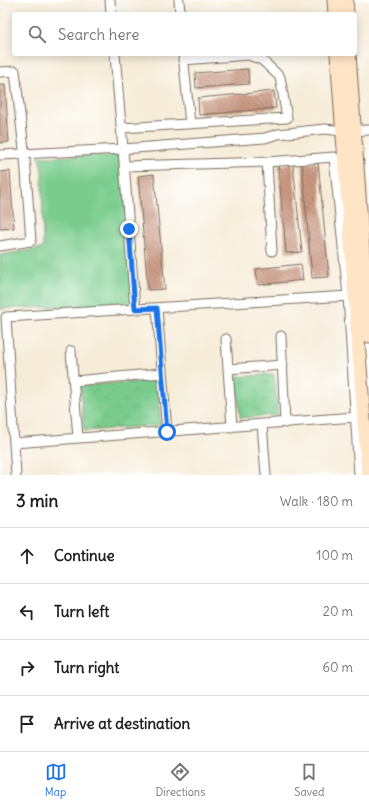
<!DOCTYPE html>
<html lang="en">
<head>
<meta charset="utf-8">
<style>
  :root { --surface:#fff; --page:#f6f6f6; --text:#202124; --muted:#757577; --line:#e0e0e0; --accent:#1a73e8 }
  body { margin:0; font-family:Delius,sans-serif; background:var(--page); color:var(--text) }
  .stop { position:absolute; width:12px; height:12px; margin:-9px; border:3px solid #1a73e8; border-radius:50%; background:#fff }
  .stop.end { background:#1a73e8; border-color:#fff; box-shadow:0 1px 4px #0008 }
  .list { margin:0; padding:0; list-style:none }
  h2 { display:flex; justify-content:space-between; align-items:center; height:52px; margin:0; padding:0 16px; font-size:17px }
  h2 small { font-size:13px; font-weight:400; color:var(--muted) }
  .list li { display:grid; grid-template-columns:26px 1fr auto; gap:12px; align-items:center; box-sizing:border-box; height:56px; padding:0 16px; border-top:1px solid var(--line) }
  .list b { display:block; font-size:15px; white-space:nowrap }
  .list em { font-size:13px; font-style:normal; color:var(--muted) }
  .icon { flex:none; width:22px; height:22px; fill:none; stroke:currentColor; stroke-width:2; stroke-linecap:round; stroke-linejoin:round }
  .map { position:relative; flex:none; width:369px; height:475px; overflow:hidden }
  .search { position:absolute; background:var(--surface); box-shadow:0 2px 10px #0003; left:12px; right:12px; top:12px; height:44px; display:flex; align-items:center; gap:10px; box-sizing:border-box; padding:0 14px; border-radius:4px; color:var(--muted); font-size:15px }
  .sheet { height:276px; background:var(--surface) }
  nav { display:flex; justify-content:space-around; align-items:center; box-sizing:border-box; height:56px; border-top:1px solid var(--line); background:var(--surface); font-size:11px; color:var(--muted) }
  nav a { display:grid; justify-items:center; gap:2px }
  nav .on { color:var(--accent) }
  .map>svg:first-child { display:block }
  .park { fill:url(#park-crowns); stroke:#5a7b56 }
  .garden { fill:#7acc8d; stroke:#5a7b56 }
  .building { fill:url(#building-back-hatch) }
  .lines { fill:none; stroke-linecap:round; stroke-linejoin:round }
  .street-casing { stroke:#7c6e5f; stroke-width:11 }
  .secondary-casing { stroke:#7c6e5f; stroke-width:15 }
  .street { stroke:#fff; stroke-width:9 }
  .secondary { stroke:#ffe4c6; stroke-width:13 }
  .route { stroke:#1a73e8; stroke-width:5 }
</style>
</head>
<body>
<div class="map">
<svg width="369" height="475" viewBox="0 0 369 475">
  <defs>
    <pattern id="park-crowns" width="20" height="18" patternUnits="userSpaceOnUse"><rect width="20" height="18" fill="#7acc8d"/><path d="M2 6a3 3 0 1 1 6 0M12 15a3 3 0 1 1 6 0" fill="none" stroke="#6aaf79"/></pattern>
    <pattern id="building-back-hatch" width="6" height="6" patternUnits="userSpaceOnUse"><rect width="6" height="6" fill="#cb9982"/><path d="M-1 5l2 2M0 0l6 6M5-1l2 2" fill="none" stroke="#a67d6a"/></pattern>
  </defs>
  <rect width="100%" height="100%" fill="#fff"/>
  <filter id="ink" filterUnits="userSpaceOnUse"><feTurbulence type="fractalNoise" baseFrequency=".025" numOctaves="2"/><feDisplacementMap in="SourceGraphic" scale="8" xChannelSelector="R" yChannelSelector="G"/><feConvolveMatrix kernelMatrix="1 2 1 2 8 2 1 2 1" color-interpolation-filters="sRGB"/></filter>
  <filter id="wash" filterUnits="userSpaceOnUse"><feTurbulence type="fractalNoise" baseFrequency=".012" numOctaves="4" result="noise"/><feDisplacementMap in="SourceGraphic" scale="16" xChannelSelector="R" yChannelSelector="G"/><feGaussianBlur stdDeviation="0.9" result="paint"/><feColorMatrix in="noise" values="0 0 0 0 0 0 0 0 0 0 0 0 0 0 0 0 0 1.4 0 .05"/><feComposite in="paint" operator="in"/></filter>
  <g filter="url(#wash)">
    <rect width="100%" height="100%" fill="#f6ecd8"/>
    <path class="park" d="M274 374 278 415 240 418 237 377Z
      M157 380 161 425 84 431 80 386Z"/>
    <path class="garden" d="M121 155 136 304 0 309V255L43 248 42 170 39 157Z"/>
    <g id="blocks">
      <path class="building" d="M248 69 249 84 196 88 195 73Z
        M0 85H5L9 142 0 143Z
        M274 91 276 108 199 115 198 98Z
        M318 162 329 277 312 278 302 164Z
        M293 164 302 252 286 253 278 165Z
        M10 171 14 228 0 229V172Z
        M154 174 165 289 148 290 138 176Z
        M301 264 303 280 258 285 256 269Z"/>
    </g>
  </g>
  <g filter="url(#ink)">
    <use href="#blocks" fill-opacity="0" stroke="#7c6e5f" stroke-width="1"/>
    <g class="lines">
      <g class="street-casing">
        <path id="street" d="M110 0 111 14
          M179 0 180 14
          M183 54 190 124
          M0 72 15 71 25 158 31 241 0 246
          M121 128 287 118 280 77 262 60 249 55 183 60
          M0 155 123 149 115 54
          M267 162 272 251
          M124 166 267 162 334 157 348 296 359 475
          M157 308 167 432
          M135 309 123 149 265 138 278 134 325 129 342 131 369 130
          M281 336 285 423
          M226 339 232 427
          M71 351 78 438
          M228 369 283 365
          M74 381 162 373
          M262 424 266 475
          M14 443 355 417
          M16 475 6 317 348 296"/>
      </g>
      <g class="secondary-casing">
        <path id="secondary" d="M334 0 335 14
          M346 0 347 14
          M337 54 368 475
          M349 54 369 336"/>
      </g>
      <use href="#street" class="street"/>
      <use href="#secondary" class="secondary"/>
    </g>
  </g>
  <g class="lines" filter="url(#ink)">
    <path class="route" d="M129 229 135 309 157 308 167 432"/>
  </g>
</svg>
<div class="stop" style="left:167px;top:432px"></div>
<div class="stop end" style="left:129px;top:229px"></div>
<div class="search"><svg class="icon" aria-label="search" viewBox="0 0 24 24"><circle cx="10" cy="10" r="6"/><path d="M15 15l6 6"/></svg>Search here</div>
</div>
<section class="sheet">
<h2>3 min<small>Walk · 180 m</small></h2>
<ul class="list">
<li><svg class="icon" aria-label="ahead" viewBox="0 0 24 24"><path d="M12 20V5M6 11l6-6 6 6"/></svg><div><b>Continue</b></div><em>100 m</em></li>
<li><svg class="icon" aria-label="left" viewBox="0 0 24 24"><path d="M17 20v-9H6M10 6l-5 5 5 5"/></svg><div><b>Turn left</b></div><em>20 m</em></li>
<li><svg class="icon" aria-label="right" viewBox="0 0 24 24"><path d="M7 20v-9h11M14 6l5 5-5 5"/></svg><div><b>Turn right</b></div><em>60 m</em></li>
<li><svg class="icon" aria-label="arrive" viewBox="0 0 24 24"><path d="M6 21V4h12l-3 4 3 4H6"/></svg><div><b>Arrive at destination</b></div></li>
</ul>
</section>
<nav>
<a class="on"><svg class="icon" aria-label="map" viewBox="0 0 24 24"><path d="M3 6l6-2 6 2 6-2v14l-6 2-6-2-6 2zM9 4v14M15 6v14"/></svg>Map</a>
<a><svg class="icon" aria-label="directions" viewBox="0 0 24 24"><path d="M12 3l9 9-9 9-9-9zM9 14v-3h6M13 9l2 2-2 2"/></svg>Directions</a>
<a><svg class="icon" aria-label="saved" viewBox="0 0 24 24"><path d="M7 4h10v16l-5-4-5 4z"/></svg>Saved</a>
</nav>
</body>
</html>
